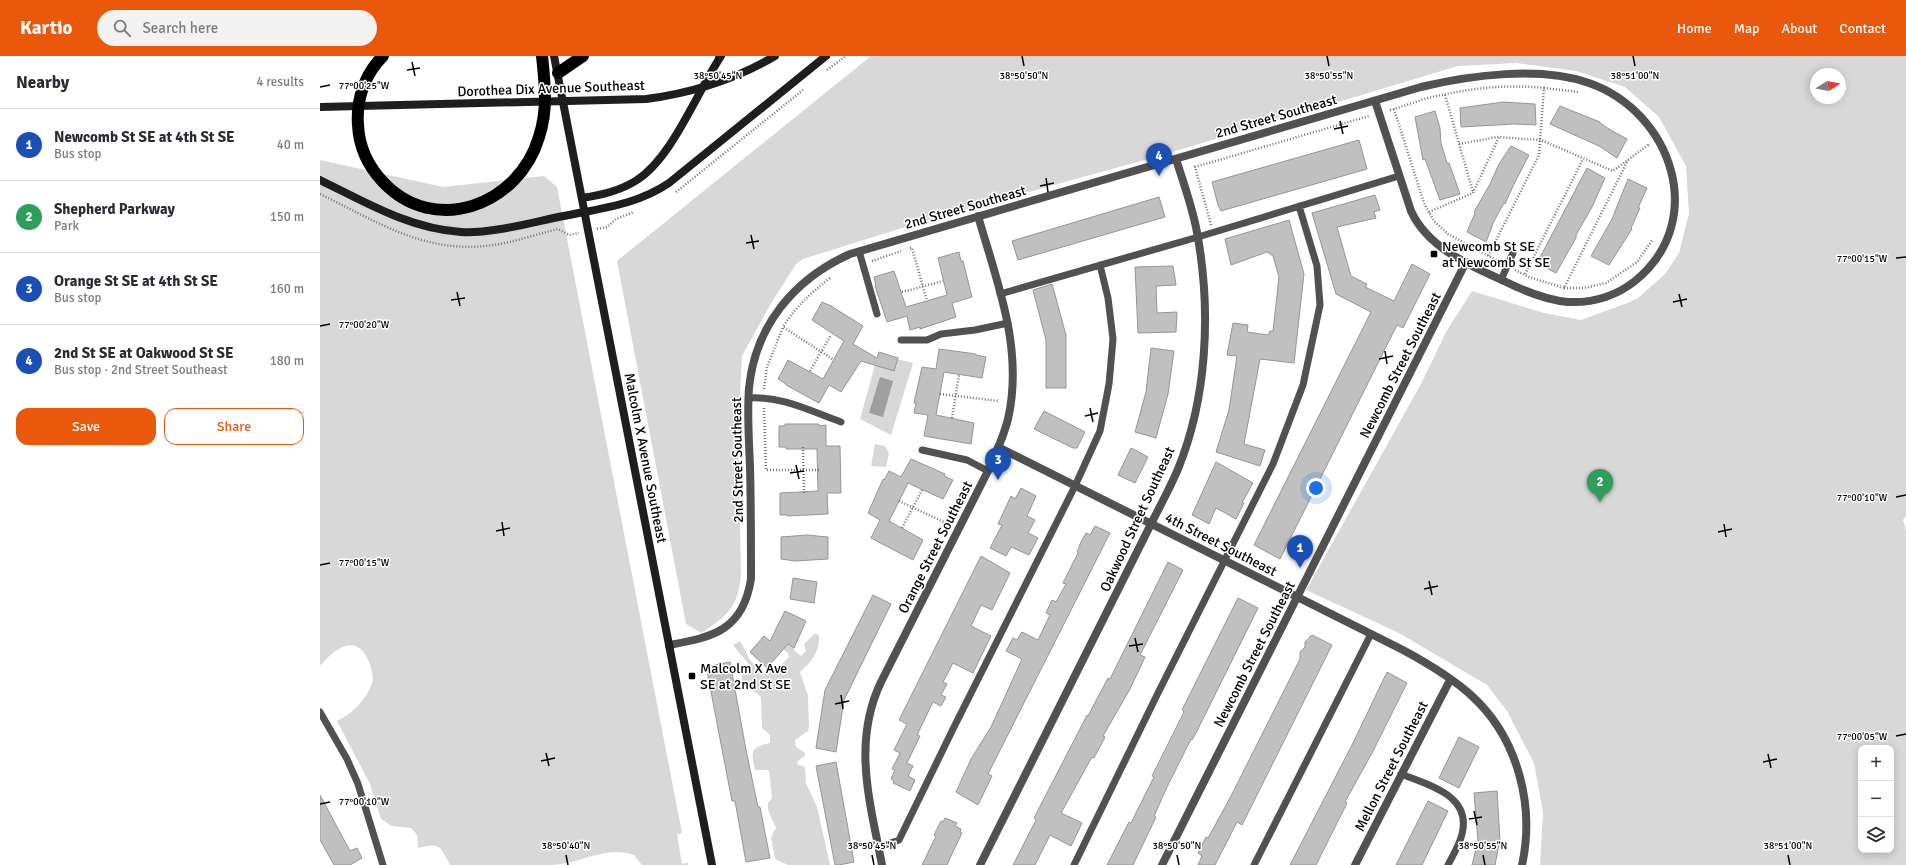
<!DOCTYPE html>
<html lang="en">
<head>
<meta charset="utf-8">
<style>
  :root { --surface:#fff; --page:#f2f2f3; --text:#2b2b33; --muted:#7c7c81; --line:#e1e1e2; --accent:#ea580c }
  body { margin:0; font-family:Signika,sans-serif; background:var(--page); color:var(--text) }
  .controls { position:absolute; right:12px; bottom:12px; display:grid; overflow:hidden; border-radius:8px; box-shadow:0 2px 10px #0003 }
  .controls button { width:36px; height:36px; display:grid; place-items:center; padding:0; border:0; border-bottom:1px solid var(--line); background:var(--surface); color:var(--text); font:20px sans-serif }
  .compass { position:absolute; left:1490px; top:12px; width:36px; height:36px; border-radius:50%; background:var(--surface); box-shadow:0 2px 10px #0003; rotate:79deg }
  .you { position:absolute; left:996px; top:432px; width:14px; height:14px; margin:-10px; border:3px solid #fff; border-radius:50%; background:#1a73e8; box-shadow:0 0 0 6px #1a73e833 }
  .badge { display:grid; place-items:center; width:26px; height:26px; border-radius:50%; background:var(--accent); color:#fff; font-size:13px; font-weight:700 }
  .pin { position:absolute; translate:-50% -33px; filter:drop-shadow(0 1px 2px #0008) }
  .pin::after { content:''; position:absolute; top:21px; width:14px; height:12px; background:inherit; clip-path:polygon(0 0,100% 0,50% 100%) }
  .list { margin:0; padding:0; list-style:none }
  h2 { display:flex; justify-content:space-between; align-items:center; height:52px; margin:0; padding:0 16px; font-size:17px }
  h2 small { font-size:13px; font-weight:400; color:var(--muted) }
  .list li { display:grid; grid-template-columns:26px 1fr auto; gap:12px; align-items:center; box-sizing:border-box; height:72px; padding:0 16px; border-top:1px solid var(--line) }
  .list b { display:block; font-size:15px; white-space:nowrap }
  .list p { margin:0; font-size:13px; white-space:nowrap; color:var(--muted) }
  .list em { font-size:13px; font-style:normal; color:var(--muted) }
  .actions { display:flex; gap:8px; padding:12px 16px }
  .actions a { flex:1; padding:9px 0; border:1px solid var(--accent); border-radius:12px; text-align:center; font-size:14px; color:var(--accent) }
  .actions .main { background:var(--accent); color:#fff }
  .icon { flex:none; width:22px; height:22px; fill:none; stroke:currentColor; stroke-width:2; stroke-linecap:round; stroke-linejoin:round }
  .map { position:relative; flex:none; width:1586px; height:809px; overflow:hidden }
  header { display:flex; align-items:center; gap:24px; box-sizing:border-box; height:56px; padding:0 20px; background:var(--accent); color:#fff }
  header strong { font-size:19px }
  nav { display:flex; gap:22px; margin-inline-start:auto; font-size:14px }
  .search { width:280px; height:36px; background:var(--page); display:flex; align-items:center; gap:10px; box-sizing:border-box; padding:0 14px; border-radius:22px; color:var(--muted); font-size:15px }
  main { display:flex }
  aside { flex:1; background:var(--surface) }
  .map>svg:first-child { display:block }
  .green { fill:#d8d8d8; fill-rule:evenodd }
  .water { fill:#9f9f9f }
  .building { fill:#c0c0c0; stroke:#959595 }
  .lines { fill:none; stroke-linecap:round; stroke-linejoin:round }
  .path { stroke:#737373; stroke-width:2.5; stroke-dasharray:1 2; stroke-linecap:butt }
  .service { stroke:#515151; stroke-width:7 }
  .minor { stroke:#515151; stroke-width:8 }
  .secondary { stroke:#1e1e1e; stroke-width:8 }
  .motorway { stroke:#000; stroke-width:12 }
  .ticks { fill:none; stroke:#000; stroke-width:1.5 }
  .poi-dot { fill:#000; stroke:#fff; stroke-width:1.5 }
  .labels { text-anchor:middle; stroke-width:3; stroke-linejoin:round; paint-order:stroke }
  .street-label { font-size:14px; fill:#000; stroke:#fff }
  .poi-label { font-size:14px; fill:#000; stroke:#fff; text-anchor:start }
  .ticks-label { font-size:10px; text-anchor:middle; fill:#000; stroke:#fff; stroke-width:3; stroke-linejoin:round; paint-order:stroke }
</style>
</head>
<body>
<header>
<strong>Kartio</strong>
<div class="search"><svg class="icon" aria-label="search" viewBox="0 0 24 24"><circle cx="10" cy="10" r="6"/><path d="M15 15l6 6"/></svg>Search here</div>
<nav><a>Home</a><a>Map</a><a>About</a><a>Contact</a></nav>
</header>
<main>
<aside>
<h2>Nearby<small>4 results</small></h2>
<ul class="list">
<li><span class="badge" style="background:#1a4fb4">1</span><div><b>Newcomb St SE at 4th St SE</b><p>Bus stop</p></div><em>40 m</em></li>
<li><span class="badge" style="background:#2e9e5b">2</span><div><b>Shepherd Parkway</b><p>Park</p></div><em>150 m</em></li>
<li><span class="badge" style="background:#1a4fb4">3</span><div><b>Orange St SE at 4th St SE</b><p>Bus stop</p></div><em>160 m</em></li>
<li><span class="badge" style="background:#1a4fb4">4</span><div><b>2nd St SE at Oakwood St SE</b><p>Bus stop · 2nd Street Southeast</p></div><em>180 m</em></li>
</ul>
<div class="actions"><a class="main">Save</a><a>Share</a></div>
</aside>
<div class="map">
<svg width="1586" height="809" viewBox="0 0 1586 809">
  <rect width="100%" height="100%" fill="#fff"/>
  <path class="green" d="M551 0H1586V460L1583 464 1586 474V809H1220L1223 756 1214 707 1187 655 1167 629 1079 577 986 534 1101 328 1126 276 1152 235 1224 257 1261 264 1310 246 1318 242 1345 218 1359 197 1369 158 1366 110 1339 61 1305 31 1256 15 1196 7 1138 10 832 102 614 162 483 203 476 208 450 249 422 300 418 375 421 518C418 551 408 560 381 577L366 568 297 205ZM1496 18H1520V42H1496ZM1541 692H1571V794H1541Z
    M0 104 123 131 224 120 237 131 362 777 357 778 362 808 368 807V809H322L314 799C285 789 261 808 233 809 199 809 164 809 130 809 120 790 121 786 98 792L97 779 91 772 72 770 61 763 50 728 17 665C32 658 47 643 52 627 54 620 51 612 49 606 37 576 15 592 0 610Z
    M577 303 593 307 571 379 540 363 555 309Z
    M555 388 565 390 569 397 566 411 551 410Z
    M495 577 499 580C500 596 491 606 480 616L488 640 489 671 488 675 475 684 476 691 485 697V700L478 705 477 708 485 711 486 727 497 751 510 809H468L455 803 451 781 456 772 448 754V747L452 742 449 715 447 714H435C431 695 430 691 450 687V679L442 672 441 641 422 626V617L430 615 431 611 413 589 420 585C430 602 428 607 447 618L456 614 469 601 468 597 453 585 473 586 474 594 481 600 486 595 484 588Z"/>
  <path class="water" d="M560 321 573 325 563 361 549 357Z"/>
  <path class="building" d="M1183 46 1215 48 1216 69 1194 68 1141 71 1140 52Z
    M1240 50 1280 66V67L1289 73 1307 83 1297 102 1279 90 1230 68Z
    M1115 55 1120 72 1121 87 1127 107H1129L1140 138 1120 144 1105 103 1103 104 1095 61Z
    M1039 84 1047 113 901 155 898 149 892 126Z
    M1191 90 1209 99 1194 128 1185 148 1184 147 1174 165 1166 186 1147 176 1155 157 1154 156 1170 128 1179 108Z
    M1267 112 1285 122 1272 151 1256 179V182L1236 217 1217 207Z
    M1308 123 1327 132 1318 152H1320L1311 172 1312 173 1289 209 1271 200 1292 163Z
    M1055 139 1060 154 1054 156 1056 162 1017 171 1031 220 1047 228 1045 231 1074 245 1092 208 1110 218 1083 272 1077 269 960 503 934 489 1051 256 1016 238 992 157Z
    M839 141 845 161 698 204 692 185Z
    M969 164 984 218 974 307 940 303 924 388 945 394 940 410 896 396 909 354 917 300 907 299 913 267 928 269 927 276 948 279 950 275H953L959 221 953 200 947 196 911 209 905 183Z
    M639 196 641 205H643L652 241 632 247 636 261 600 273V271L590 274 587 260 567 266 555 230H556L554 221 574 215 586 251 627 239 618 202Z
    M853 210 856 229 836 230 837 257 857 256 856 276 818 277 815 211Z
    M732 228 746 279V332H726V284L713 234Z
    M502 246 511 250 543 270 533 288 557 302 559 296 578 302 574 315 541 305 521 336 509 329 499 347 466 329V328L458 323 468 304 503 323 524 285 492 264Z
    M831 292 854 295 848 338 836 382 815 376 826 336Z
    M619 293 656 298V299L666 301 662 322 624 316 616 359 654 367 651 388 604 380 608 359 594 357 596 347H594L602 311 616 313Z
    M724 355 765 376 757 392H753L714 373Z
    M465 368H499V370L506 369V390H520L521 437H507L508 458 467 460V459H460V437L498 435 497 393H466V391H459V370H465Z
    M811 392 828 401 815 427 798 419Z
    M591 403 625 418 624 420 633 424 623 443 588 427 569 465 603 484 593 504 551 482 560 464 548 457 563 423 564 424 569 415 581 421Z
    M896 406 933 427 922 447H924L916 463 896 452 889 468 872 459Z
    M701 432 716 440 707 460 715 464 708 477 718 482 709 499 691 491 686 500 670 492 682 469 678 468 691 440 695 443Z
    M775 470 790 477 668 718 672 720 658 749 636 736 651 703 671 671 702 603 686 595 693 582 697 584 702 576 718 584 730 559 726 557 732 544 736 546 746 528 743 527 758 497 757 496 761 486 766 477 770 479Z
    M487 479 508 481V503L475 505 461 503V481Z
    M661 500 690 517 672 554 661 549 651 570 671 580 653 617 633 607 623 626 627 628 621 639 626 641 621 650 613 646 597 679 600 680 587 707 593 710 588 720 595 724 590 735 573 727 574 725 571 723 575 714 572 713 580 697 574 694 587 668 579 664Z
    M848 506 863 514 820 599 825 601 810 633 783 680 785 681 774 702 772 701 741 757 762 767 751 790 730 779 715 809H693L716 764 714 762 762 669 767 659 768 660 788 622 790 623Z
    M473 522 497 526 494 547 470 543Z
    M553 539 571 548 524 644 516 696 496 692 505 634Z
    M918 542 938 552 876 677 872 684 871 683 847 731 834 760 836 761 813 809H787L809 766 811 767 834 721 832 720 864 656 862 654Z
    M465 555 486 565 474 592 468 588 447 612 430 596 444 580 450 585Z
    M992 579 1012 589 922 769 917 766 895 809H878L882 800 878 797 886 781 888 782 910 742 980 603V596L985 591V586Z
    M410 606 426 694 438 751H440L450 802 426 806 415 745H412L387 615 391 614 390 610Z
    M1067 616 1087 627 1052 697 1025 746 1027 747 996 809H970L1033 687Z
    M1139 681 1159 691 1139 732 1119 722Z
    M516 706 534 806 519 809H515L496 710Z
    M1177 735 1180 784 1175 809H1152L1158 785 1154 737Z
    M0 739 30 795 37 792 42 802 30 809H14L0 784Z
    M1108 745 1128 755 1102 809H1076Z
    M625 762 637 767 635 770 641 773 640 776 642 777 631 800 627 809H602L616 780 614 779 621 765 623 766Z"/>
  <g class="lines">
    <path class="path" d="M507 14 526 0
      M1224 32 1259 36
      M1125 39 1153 136
      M1074 53 1104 147 1114 165 1128 178 1180 206
      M1070 54C1086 50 1101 43 1117 40 1152 32 1189 28 1224 32L1219 99 1168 200
      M1139 88 1177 81 1221 84 1293 115 1328 89 1327 87
      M356 136 483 34
      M0 138C58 166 106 199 173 189 195 186 217 178 238 173L249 179 259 177
      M1109 156 1153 137 1179 81
      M891 169 875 111 1049 60
      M277 173 287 171 296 163 314 156
      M590 192H592L607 245
      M552 205 581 195
      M1195 214 1209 221 1244 232 1308 104
      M1205 218 1263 103
      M510 222C490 238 477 249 463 271L514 304
      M1244 232H1264L1286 227 1317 206 1333 183
      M582 236 623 225
      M490 315 511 279
      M444 333 447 311 463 271
      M620 338 679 345
      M444 352 446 414H499
      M632 362 639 319
      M483 391 484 437
      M579 445 626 467
      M582 472 602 434"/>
    <path class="service" d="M539 195 557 258
      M1181 224 1193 197
      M680 238 878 181 1079 120
      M581 284H607L621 278 655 274 688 267
      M429 342C462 340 490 355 521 366
      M602 394 647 404 668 415
      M0 656 27 703 38 728 63 809
      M1081 718C1108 729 1152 739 1142 778 1140 788 1133 799 1128 809
      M559 791 579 784 634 671 755 430 780 375 789 328 793 283 788 242 780 209
      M754 809 837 639 953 408 983 329 1000 249 997 210 979 150
      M934 809 1051 578"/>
    <path class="minor" d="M678 391 1083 594C1107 607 1133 622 1153 641 1198 683 1215 750 1202 809
      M349 589C394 581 423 574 431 523 431 485 431 448 430 411 429 385 427 358 429 332 435 270 474 223 530 198L1101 31C1151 19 1220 10 1269 27 1352 56 1389 165 1315 225 1296 240 1272 247 1248 246 1226 244 1204 235 1184 225 1149 209 1108 192 1091 155L1055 45
      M562 809C550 746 532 687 561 626L670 411C676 396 684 380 688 363 704 293 677 226 658 160
      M660 809 831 468C840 450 850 432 858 413 887 342 891 257 878 182 874 155 864 129 856 103
      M842 809 1146 206
      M1035 809 1130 624"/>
    <path class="secondary" d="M234 0 392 809
      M0 51 326 43C371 37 416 23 455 0
      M0 124C45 146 90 173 141 176 173 178 216 165 249 159 284 152 318 148 349 127L506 0
      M262 142C281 139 300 135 317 124 352 102 377 36 401 0"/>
    <path class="motorway" d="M63 0C45 18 36 43 38 69 39 91 48 110 63 126 115 181 199 149 219 81 228 54 225 28 222 0
      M238 17 263 0"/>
  </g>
  <path class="ticks" d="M396 0 398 10M702 0 704 10M1007 0 1009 10M1313 0 1315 10M92 6 95 20M87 14 100 12M0 31 10 29M1020 65 1023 78M1014 73 1028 70M726 122 728 136M720 130 734 127M431 179 434 193M426 187 439 185M1576 202 1586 201M137 236 140 250M1359 238 1362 251M131 244 145 242M1353 246 1367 243M0 270 10 268M1065 295 1067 308M1059 303 1073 300M770 352 773 366M765 360 778 357M476 409 479 423M470 417 484 415M1576 441 1586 439M182 466 184 480M1404 468 1406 481M176 475 190 472M1398 476 1412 473M0 509 10 507M1109 525 1112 539M1104 533 1118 530M815 582 818 596M809 590 823 588M521 639 523 653M515 648 529 645M1576 680 1586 678M226 697 229 710M1448 698 1451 712M221 705 235 702M1443 706 1457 703M0 748 10 746M1154 755 1157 769M1149 763 1162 761M246 799 248 809M552 799 554 809M857 799 859 809M1163 799 1165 809M1468 799 1470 809"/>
  <g class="poi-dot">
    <rect x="1110" y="194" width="8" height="8" rx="2"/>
    <rect x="368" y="616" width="8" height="8" rx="2"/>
  </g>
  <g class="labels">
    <g class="street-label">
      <text transform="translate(231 32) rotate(-2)" y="5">Dorothea Dix Avenue Southeast</text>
      <text transform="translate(956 60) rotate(-16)" y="5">2nd Street Southeast</text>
      <text transform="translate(645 151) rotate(-16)" y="5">2nd Street Southeast</text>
      <text transform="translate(1080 309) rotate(-63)" y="5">Newcomb Street Southeast</text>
      <text transform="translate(326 402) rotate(79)" y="5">Malcolm X Avenue Southeast</text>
      <text transform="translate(417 404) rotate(-91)" y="5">2nd Street Southeast</text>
      <text transform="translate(817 463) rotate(-65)" y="5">Oakwood Street Southeast</text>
      <text transform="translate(901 488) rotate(27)" y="5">4th Street Southeast</text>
      <text transform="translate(615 491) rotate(-63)" y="5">Orange Street Southeast</text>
      <text transform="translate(934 598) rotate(-63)" y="5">Newcomb Street Southeast</text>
      <text transform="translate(1071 710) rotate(-63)" y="5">Mellon Street Southeast</text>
    </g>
    <g class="poi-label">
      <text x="1122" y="195">Newcomb St SE<tspan x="1122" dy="16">at Newcomb St SE</tspan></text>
      <text x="380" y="617">Malcolm X Ave<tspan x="380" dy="16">SE at 2nd St SE</tspan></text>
    </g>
  </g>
  <g class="ticks-label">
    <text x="398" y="23">38°50'45"N</text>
    <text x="704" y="23">38°50'50"N</text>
    <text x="1009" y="23">38°50'55"N</text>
    <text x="1315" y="23">38°51'00"N</text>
    <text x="44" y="33">77°00'25"W</text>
    <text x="1542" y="206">77°00'15"W</text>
    <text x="44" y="272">77°00'20"W</text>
    <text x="1542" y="445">77°00'10"W</text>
    <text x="44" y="510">77°00'15"W</text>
    <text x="1542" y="684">77°00'05"W</text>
    <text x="44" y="749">77°00'10"W</text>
    <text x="246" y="793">38°50'40"N</text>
    <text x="552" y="793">38°50'45"N</text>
    <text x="857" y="793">38°50'50"N</text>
    <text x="1163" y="793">38°50'55"N</text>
    <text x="1468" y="793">38°51'00"N</text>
  </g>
</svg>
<div class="controls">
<button>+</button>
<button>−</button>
<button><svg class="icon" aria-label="layers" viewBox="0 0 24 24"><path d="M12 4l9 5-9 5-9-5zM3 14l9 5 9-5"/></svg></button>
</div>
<svg class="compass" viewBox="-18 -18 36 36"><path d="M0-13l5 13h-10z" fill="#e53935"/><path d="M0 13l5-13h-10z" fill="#7c7c81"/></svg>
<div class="you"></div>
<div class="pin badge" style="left:980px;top:512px;background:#1a4fb4">1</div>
<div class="pin badge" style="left:1280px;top:446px;background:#2e9e5b">2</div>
<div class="pin badge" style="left:678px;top:424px;background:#1a4fb4">3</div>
<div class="pin badge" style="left:839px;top:120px;background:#1a4fb4">4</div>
</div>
</main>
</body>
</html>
